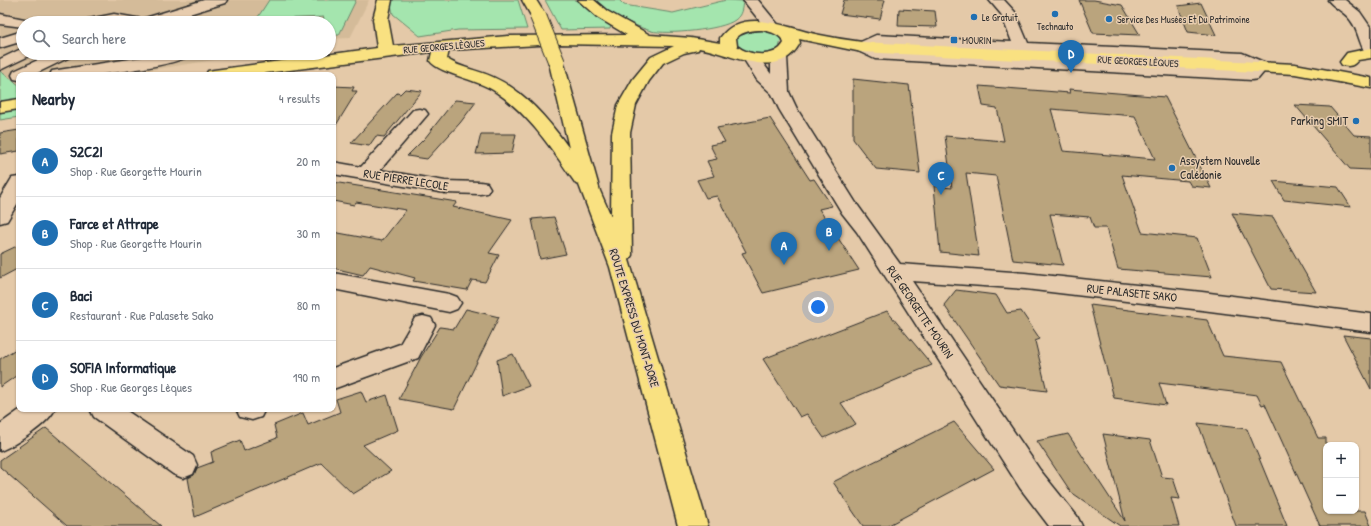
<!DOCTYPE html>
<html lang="en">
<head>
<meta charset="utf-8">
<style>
  :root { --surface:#fff; --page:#f6f6f7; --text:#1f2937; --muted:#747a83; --line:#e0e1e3; --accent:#1f6fb2 }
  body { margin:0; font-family:"Patrick Hand",sans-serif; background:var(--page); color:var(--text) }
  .controls { position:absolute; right:12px; bottom:12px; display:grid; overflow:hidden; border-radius:8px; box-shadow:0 1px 3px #0004 }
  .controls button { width:36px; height:36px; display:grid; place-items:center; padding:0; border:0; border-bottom:1px solid var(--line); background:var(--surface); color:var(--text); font:20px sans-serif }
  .you { position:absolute; left:818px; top:307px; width:14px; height:14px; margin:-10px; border:3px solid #fff; border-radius:50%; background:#1a73e8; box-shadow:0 0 0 6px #1a73e833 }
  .badge { display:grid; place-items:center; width:26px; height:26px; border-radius:50%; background:var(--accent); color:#fff; font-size:13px; font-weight:700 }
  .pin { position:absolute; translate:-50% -33px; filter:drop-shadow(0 1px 2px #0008) }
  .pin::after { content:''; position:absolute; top:21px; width:14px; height:12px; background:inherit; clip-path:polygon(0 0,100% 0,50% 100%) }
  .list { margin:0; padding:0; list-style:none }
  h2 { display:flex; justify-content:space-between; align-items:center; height:52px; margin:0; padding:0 16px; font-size:17px }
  h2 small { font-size:13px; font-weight:400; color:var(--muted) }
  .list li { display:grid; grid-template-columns:26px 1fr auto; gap:12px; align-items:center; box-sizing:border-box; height:72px; padding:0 16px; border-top:1px solid var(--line) }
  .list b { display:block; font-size:15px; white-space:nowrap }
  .list p { margin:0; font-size:13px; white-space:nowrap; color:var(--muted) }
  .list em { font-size:13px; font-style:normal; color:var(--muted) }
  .icon { flex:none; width:22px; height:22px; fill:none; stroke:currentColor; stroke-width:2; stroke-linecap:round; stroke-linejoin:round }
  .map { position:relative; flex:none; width:1371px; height:526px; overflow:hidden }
  .search { position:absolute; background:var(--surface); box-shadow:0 1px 3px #0004; left:16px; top:16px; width:320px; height:44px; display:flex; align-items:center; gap:10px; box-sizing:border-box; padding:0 14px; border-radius:22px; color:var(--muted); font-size:15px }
  .panel { position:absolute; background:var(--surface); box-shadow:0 1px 3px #0004; left:16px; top:72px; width:320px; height:340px; border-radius:8px }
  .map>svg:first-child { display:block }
  .built { fill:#d4bb99 }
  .green { fill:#a4e5ae; stroke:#68886c }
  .building { fill:#baa47d; stroke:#2b2b2b; fill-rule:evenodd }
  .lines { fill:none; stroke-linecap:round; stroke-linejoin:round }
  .minor-casing { stroke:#2b2b2b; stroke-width:3 }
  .major-casing { stroke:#2b2b2b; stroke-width:3 }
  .minor { fill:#e7ccae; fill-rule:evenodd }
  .major { fill:#f9e181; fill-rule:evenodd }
  .major-bridge-casing { stroke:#2b2b2b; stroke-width:18; stroke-linecap:butt }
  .major-bridge { stroke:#f9e181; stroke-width:16 }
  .poi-dot { fill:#1f6fb2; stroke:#e7ccae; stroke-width:1.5 }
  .labels { text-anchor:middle; stroke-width:3; stroke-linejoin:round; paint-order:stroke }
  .far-poi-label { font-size:10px; fill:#2b2b2b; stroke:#e7ccae; text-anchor:start }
  .far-street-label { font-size:10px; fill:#2b2b2b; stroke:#e7ccae }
  .poi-label { font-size:12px; fill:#2b2b2b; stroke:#e7ccae; text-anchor:end }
  .street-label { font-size:12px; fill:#2b2b2b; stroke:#e7ccae }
</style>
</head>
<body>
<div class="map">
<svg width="1371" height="526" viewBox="0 0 1371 526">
  <rect width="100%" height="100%" fill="#e4c9a8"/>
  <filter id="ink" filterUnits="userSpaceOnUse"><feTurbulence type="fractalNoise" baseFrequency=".025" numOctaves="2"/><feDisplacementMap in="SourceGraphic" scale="8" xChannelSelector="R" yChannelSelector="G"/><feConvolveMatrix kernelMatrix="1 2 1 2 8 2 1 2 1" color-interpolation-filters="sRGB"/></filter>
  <g filter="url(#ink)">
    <path class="built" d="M0 0H369L350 38 329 39V23H23V53H259L118 75H19V90L0 93Z"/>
    <path class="green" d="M269 0H356L339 35H329V23H322L324 17 256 20Z
      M390 0H518L527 29 458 30 420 36 393 14Z
      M545 0H575L611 25 610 29 561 30Z
      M590 0H619L624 5 673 13 726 0 743 1C742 8 742 15 735 20 722 30 667 35 651 31 628 24 610 12 590 0Z
      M758 30C767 31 775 33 781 40L779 48C767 56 750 56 738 47L736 39C742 32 749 31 758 30Z
      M0 71 19 85V117L0 120Z"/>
    <path class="building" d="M844 0H885L880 19 840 14Z
      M1079 0H1094L1122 5 1140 35 1093 33Z
      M1201 3 1216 35 1188 32 1178 6Z
      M899 9 935 11 937 27 898 26Z
      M853 79 909 85 920 173 876 169 853 139Z
      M333 86 354 87 352 91H357L333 130Z
      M979 86 1070 93 1069 89 1165 97 1211 188 1191 186 1188 181 1122 175 1142 232 1197 238 1212 277 1118 269 1106 228H1094L1090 217 1050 214 1063 265 1013 260 996 176 966 173 979 256 940 252 934 186 952 188 945 136 1004 141 997 108 983 106ZM1051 109 1135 116 1155 159 1063 151Z
      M405 89 422 91 384 137 376 136 369 146 351 143 397 93 400 94Z
      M455 100 476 102 460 123 427 159 407 156 425 138Z
      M1295 105 1330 107 1354 135 1371 136V170L1350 169Z
      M770 118 810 180 814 179 832 206 819 209 859 270 763 293 742 253 746 252 717 196 706 198 697 180 714 176 707 161 717 159 710 145 725 142 717 128Z
      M19 130V151L0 154V133Z
      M481 134H516L512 153 476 154Z
      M1273 181 1338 187 1351 207 1284 200Z
      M333 182 457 202 453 207 512 220 489 253 499 255 485 282 472 280 467 290 413 281 415 278 370 266 363 275 333 268V232L382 241 406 210 356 202 354 205 333 201Z
      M1232 213 1273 217 1316 292 1271 289Z
      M554 217 566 254 540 259 532 219Z
      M19 245V268L0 278V254Z
      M956 290 996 295 1007 313 1021 311 1040 339 1035 341 1047 391 999 385 944 305Z
      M1090 305 1207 320 1223 356 1281 362 1318 438H1326V511H1365L1371 526H1320L1265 404 1262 405 1257 395 1159 383 1166 405 1114 398Z
      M466 309 499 317 454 409 399 399 421 357 440 327 454 329Z
      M887 311 932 365 841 403 856 424 824 438 807 414 800 417 763 359Z
      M1343 335 1371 338V389Z
      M19 347V374L0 387V359Z
      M513 354 529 386 502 396 497 360Z
      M361 391 366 402 387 395 398 430 363 445 391 471 353 494 321 463 195 517 188 478 194 475 197 468 213 462 211 452 240 440 244 451 277 438 274 425 303 413 308 425 340 412 336 399Z
      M954 422 994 469 887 526H863L833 482Z
      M1198 423 1247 429 1287 526H1236Z
      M46 428 161 526H67L0 467V460Z
      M1068 434 1125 521 1103 434 1150 440 1162 477 1173 478 1180 499 1171 498 1179 526H1120L1071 492 1037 441Z"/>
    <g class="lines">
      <g class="minor-casing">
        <path id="minor" d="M204 0H227L225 3 160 23H81L84 20 114 14 142 19Z
          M743 0H758L780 27 777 30H767Z
          M989 0H1004L1015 12 1028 43 1242 53 1266 63 1268 67 1258 79 1252 80 875 59 856 50 854 47 856 44 876 35 1012 42 1001 14ZM879 45 1239 63 1249 68 1248 70 878 49 874 47Z
          M1328 0H1345L1360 12 1371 28V54L1365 52C1359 43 1358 30 1351 21 1345 12 1334 8 1328 0Z
          M0 14 29 20 32 23H23V27L0 24Z
          M23 31V41L0 48V38Z
          M23 48V53H31L29 56 0 70V59Z
          M779 52 785 54 787 57 789 92 797 109 856 203 900 264 1025 273 1202 292 1371 314V332L1202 310 1025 289 912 281 1040 470 1077 516 1082 526H1049L1020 488 857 232 842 213 779 109 772 94 757 80 743 58 745 55 751 53 757 55 771 74V57L773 54Z
          M53 53H74L72 56 33 75H19V80L14 79 12 75 14 71Z
          M169 53H192C184 65 110 73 93 75 79 76 64 75 50 75L52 71 58 70Z
          M419 109 425 110 428 114 380 170 445 181 480 182 487 183 490 188 487 193 480 194 445 193 333 174V162L361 167 413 110Z
          M19 177V201L7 221 0 223V198L12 178Z
          M333 273 449 294 457 297 461 303 457 309 449 312 333 289Z
          M423 316 431 318 435 325 418 358 333 389V368L400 344 415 318Z
          M21 409H55C48 424 16 445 0 451V424Z
          M90 409H124L193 456 197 465 193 474 183 478 173 474 94 417Z
          M236 409H265L261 417 252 420 240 417Z"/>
      </g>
      <g class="major-casing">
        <path id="major" d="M378 0H392L388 19 393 46 508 36 627 35 597 17 578 0H594L607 11 650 35 691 38 720 43V38C743 5 789 29 820 35 834 38 848 40 862 42L1295 64 1371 78V88L1295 74 862 52 799 39 800 43C779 83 731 53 699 48L698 50 684 53 663 63 649 81 636 105 630 133 632 255 629 260 708 526H678L610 267 579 185 576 184C553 151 529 113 493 90 478 80 438 73 430 61L432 52 250 75H206L208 71 214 70 377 48 373 19ZM762 30C771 32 781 34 784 43 775 59 749 56 737 46L736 38C743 31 752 30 762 30ZM558 44 674 46 651 57 633 79 618 105 612 133 611 216 600 191 563 60 557 58 551 60 549 63 569 148C549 121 525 91 493 77 478 70 460 68 447 59L449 50Z
          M522 0H536L546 16 543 19H533Z
          M1371 48V58L1358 60C1353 66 1350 67 1342 65L1340 62 1347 53Z
          M19 99V109L0 112V102Z"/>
      </g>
      <use href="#minor" class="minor"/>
      <use href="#major" class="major"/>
      <g class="major-bridge-casing">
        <path id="major-bridge" d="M538 16 557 63"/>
      </g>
      <use href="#major-bridge" class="major-bridge"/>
    </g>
  </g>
  <g class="poi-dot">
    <circle cx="1055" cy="14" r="4"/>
    <circle cx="974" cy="17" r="4"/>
    <circle cx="1109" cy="19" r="4"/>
    <rect x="950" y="36" width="8" height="8" rx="2"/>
    <circle cx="1356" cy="121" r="4"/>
    <circle cx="1172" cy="168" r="4"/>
  </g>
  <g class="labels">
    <g class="far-poi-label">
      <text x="982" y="21">Le Gratuit</text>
      <text x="1117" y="23">Service Des Musées Et Du Patrimoine</text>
      <text x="1055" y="30" text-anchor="middle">Technauto</text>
      <text x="962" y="44">MOURIN</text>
    </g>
    <g class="far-street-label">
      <text transform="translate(444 46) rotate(-5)" y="4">RUE GEORGES LÈQUES</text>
      <text transform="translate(1138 61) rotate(3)" y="4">RUE GEORGES LÈQUES</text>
    </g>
    <g class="poi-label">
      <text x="1348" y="125">Parking SMIT</text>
      <text x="1180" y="165" text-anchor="start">Assystem Nouvelle<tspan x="1180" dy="14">Calédonie</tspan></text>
    </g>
    <g class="street-label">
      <text transform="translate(406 180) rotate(9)" y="4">RUE PIERRE LECOLE</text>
      <text transform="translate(1132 293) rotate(6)" y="4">RUE PALASETE SAKO</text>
      <text transform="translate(920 312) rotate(56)" y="4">RUE GEORGETTE MOURIN</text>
      <text transform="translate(634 318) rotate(73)" y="4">ROUTE EXPRESS DU MONT-DORE</text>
    </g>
  </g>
</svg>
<div class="controls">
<button>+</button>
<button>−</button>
</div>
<div class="you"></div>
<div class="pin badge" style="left:784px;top:265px">A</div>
<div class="pin badge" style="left:829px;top:251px">B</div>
<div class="pin badge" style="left:941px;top:195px">C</div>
<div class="pin badge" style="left:1071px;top:73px">D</div>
<div class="search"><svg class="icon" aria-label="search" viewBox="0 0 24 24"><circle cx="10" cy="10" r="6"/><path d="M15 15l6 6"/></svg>Search here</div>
<section class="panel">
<h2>Nearby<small>4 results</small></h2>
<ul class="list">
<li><span class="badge">A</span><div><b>S2C2I</b><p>Shop · Rue Georgette Mourin</p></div><em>20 m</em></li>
<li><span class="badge">B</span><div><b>Farce et Attrape</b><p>Shop · Rue Georgette Mourin</p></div><em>30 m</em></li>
<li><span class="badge">C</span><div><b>Baci</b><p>Restaurant · Rue Palasete Sako</p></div><em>80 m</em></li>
<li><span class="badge">D</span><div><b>SOFIA Informatique</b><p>Shop · Rue Georges Lèques</p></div><em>190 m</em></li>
</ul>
</section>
</div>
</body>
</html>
